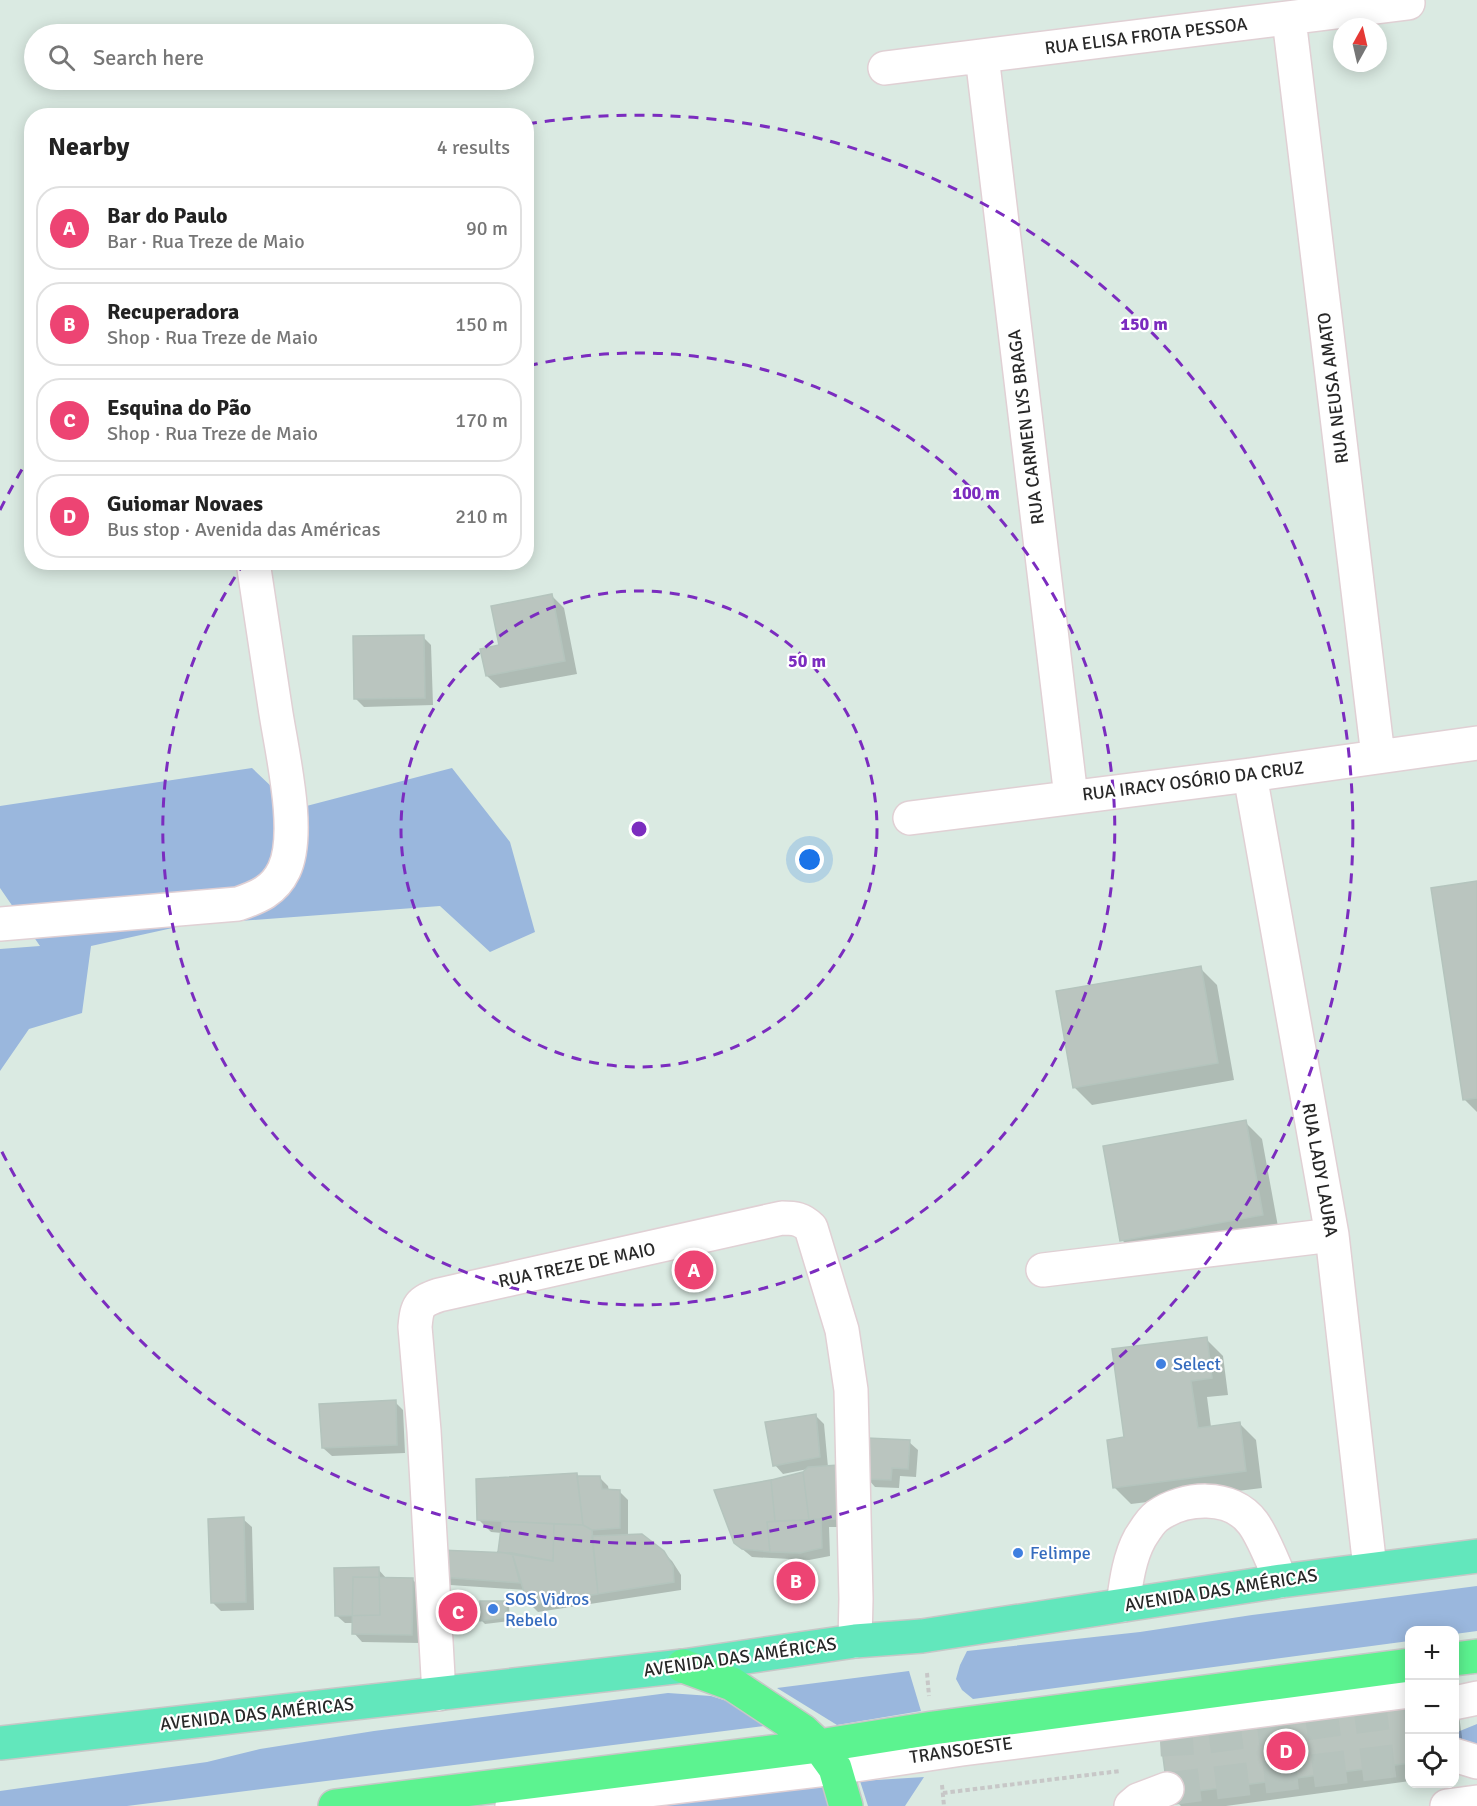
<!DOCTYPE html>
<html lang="en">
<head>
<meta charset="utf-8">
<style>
  :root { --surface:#fff; --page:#f2f2f2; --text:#222; --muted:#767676; --line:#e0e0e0; --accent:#ed4473 }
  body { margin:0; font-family:Signika,sans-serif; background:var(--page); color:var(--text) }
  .controls { position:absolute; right:18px; bottom:18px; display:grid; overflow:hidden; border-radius:12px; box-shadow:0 3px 15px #0003 }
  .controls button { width:54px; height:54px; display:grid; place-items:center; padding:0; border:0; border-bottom:2px solid var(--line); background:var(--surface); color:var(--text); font:30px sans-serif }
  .compass { position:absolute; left:1333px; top:18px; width:54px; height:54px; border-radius:50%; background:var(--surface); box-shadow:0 3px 15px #0003; rotate:8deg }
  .you { position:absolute; left:810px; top:860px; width:21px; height:21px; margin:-15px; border:4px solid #fff; border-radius:50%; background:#1a73e8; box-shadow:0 0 0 9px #1a73e833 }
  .badge { display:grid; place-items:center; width:39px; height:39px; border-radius:50%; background:var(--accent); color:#fff; font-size:20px; font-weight:700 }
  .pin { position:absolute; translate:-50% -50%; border:3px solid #fff; box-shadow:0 2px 6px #0006 }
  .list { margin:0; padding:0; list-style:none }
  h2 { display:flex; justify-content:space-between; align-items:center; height:78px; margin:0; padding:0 24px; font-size:26px }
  h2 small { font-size:20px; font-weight:400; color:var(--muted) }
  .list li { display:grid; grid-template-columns:39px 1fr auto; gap:18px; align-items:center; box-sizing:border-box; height:84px; margin:0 12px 12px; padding:0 12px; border:2px solid var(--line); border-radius:24px }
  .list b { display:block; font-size:22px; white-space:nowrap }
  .list p { margin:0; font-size:20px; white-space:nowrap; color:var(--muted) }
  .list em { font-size:20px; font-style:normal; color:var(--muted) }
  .icon { flex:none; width:33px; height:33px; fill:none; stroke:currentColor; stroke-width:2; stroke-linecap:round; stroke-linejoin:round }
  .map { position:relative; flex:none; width:1477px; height:1806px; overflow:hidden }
  .search { position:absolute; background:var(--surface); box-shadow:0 3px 15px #0003; left:24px; top:24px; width:510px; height:66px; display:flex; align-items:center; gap:15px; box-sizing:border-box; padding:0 21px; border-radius:33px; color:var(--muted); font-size:22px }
  .panel { position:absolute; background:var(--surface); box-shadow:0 3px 15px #0003; left:24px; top:108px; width:510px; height:462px; border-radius:24px }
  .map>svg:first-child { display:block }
  .green { fill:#9ab7dd }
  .shadow { fill:#0003 }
  .building { fill:#bac5bf; stroke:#b4c4bd; stroke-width:1.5 }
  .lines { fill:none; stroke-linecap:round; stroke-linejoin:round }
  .minor-tunnel { stroke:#b6c3bd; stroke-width:33; stroke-dasharray:33 16; stroke-linecap:butt }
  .minor-casing { stroke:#e0d0d4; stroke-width:36 }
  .major-casing { stroke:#c7c7c7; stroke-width:36 }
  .highway-casing { stroke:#c7c7c7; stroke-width:36 }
  .path { stroke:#c7c7c7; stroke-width:4; stroke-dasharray:4.5 3; stroke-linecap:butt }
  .minor { stroke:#fff; stroke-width:33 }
  .major { stroke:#62e7bc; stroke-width:33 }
  .highway { stroke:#5cf390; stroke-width:33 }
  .ring { fill:none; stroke:#7b2cbf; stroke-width:3; stroke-dasharray:10 8 }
  .shop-dot { fill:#3f7fe0; stroke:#fff; stroke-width:2 }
  .labels { text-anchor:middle; stroke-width:4.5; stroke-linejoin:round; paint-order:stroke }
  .street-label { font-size:18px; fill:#282828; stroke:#fff }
  .shop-label { font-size:18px; fill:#366cbe; stroke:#fff; text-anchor:start }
  .centre { fill:#7b2cbf; stroke:#fff; stroke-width:3 }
  .ring-label { font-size:18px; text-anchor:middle; font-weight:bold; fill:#7b2cbf; stroke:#fff; stroke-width:4.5; stroke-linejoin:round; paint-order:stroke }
</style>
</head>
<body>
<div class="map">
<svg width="1477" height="1806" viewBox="0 0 1477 1806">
  <rect width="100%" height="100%" fill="#daeae2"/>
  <path class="green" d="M252 768 295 809 452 768 510 842 535 932 490 952 440 906 186 925 91 946 82 1013 29 1029 0 1071V949L40 946 0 888V806Z
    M1477 1586V1631L1455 1634 1454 1630H1410L1409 1641 973 1699 962 1690 956 1679 960 1665 967 1651 1140 1632 1252 1615Z
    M909 1671 921 1711 837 1725 777 1688Z
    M668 1693 711 1696 755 1710 780 1724 127 1806H0V1791L207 1762 260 1749 374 1731Z
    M1477 1724V1754L1458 1753 1455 1733Z
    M818 1776 827 1791 831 1806H592Z
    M924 1777 905 1806H868L860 1781Z"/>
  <path class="shadow" d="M552 596 564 608 577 674 500 688 487 676 501 646Z
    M423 637 431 645 433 705 364 707 356 699Z
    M1477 883V1112L1464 1099Z
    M1200 968 1217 985 1234 1080 1092 1105 1075 1088Z
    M1245 1122 1262 1139 1279 1232 1139 1257 1122 1240Z
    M1206 1339 1223 1356 1228 1395 1207 1397 1211 1427 1239 1423 1256 1440 1262 1488 1131 1504 1114 1487 1125 1439Z
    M395 1402 403 1410 405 1453 332 1456 323 1448Z
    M815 1415 824 1424 828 1467 848 1527H829L830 1556 809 1560 752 1557 735 1543 808 1469 783 1474 775 1465Z
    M909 1442 918 1450 916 1477 900 1476 899 1488 875 1487 867 1478Z
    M576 1474 579 1477H599L608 1486 609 1491 620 1492 628 1500V1536L663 1552 672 1561 681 1575V1590L538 1612 530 1604 525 1590 450 1585 442 1577 499 1554 502 1533 491 1532 478 1519Z
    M243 1519 252 1527 254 1610 221 1611 212 1602Z
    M378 1569 387 1579 413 1580 421 1588 420 1643 362 1642 354 1633V1623H345L336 1615Z
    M475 1602 479 1606 476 1626 447 1629Z
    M505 1602 509 1606 510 1621 485 1624 481 1620Z
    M1410 1702V1781L1226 1806H1181L1169 1794Z
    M1454 1711 1459 1715 1467 1774 1454 1775Z"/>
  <path class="building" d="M552 594 565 661 486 676 480 649 499 645 491 606Z
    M424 635 425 698 354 699 353 636Z
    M1477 881V1098L1463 1100 1431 888Z
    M1201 966 1218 1063 1073 1088 1056 991Z
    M1246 1120 1263 1215 1120 1241 1103 1146Z
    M1207 1337 1212 1378 1191 1381 1198 1428 1240 1422 1246 1471 1113 1488 1107 1440 1124 1437 1112 1349Z
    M396 1400 397 1445 322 1448 319 1404Z
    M816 1414 820 1457 773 1466 765 1422Z
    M867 1438 910 1440 908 1469 892 1468 891 1480 865 1479Z
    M839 1465 840 1519 809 1520 803 1472 808 1467Z
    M803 1472 809 1520 775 1521 771 1480Z
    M577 1473 583 1525 477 1520 476 1479Z
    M577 1476H600L602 1489 620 1490V1528L592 1530 583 1525Z
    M771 1480 775 1521 767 1522 770 1552 742 1549 734 1543 714 1490Z
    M244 1517 246 1602 211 1603 208 1519Z
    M821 1519 822 1548 800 1553 770 1552 767 1522Z
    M502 1521 554 1524 553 1561 498 1552Z
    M554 1524 583 1525 592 1530 598 1594 528 1605 512 1553 553 1561Z
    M642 1534 664 1551 673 1566 674 1582 598 1594 592 1536Z
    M440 1550 512 1553 520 1583 440 1577Z
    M379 1567 380 1615 335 1616 334 1568Z
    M353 1577 413 1578 412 1635 352 1634Z
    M440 1598 476 1600 473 1623 442 1626Z
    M480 1601H506V1617L480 1621Z
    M1410 1701V1763L1168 1795 1160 1734Z"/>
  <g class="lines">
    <path class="minor-tunnel" d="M1160 1740 1200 1738 1410 1710
      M1167 1789 1410 1759"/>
    <g class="minor-casing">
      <path id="minor" d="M1289 19 1378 756
        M982 56 1071 797
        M885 68 1408 3
        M1250 775 1332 1235 1370 1568
        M910 818 1250 775 1477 743
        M0 924 238 904C258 897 274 891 284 870 302 832 281 749 275 707 268 659 260 611 253 562
        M1043 1270 1332 1235
        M1123 1605C1126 1583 1129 1558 1140 1538 1144 1532 1150 1521 1157 1516 1184 1497 1231 1493 1253 1523 1264 1538 1273 1563 1281 1581
        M439 1694 424 1431 415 1327C417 1305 419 1302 439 1295L782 1218C795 1218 802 1219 811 1228L842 1330 851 1390 856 1599 855 1641
        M1454 1703 1477 1698
        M1454 1755 1477 1762
        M512 1806 835 1768 962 1749 1410 1691
        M1131 1806 1138 1800 1167 1789
        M1447 1806 1477 1802"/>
    </g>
    <g class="major-casing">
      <path id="major" d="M0 1743 683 1666 855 1641 922 1636 1281 1581 1477 1556"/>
    </g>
    <g class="highway-casing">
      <path id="highway" d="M1454 1659 1477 1656
        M683 1666 732 1684 803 1731 819 1746 835 1768 846 1806
        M335 1806 819 1746 933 1728 1410 1665"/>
    </g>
    <path class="path" d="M927 1673 929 1696
      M942 1785 944 1806
      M943 1793 1120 1771"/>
    <use href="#minor" class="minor"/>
    <use href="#major" class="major"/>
    <use href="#highway" class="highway"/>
  </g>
  <g class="ring">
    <circle cx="639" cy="829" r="238"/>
    <path d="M528 366A476 476 0 1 1 244 563"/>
    <path d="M0 510A714 714 0 0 1 30 456M527 124A714 714 0 1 1 0 1148"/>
  </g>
  <g class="shop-dot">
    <circle cx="1161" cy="1364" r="6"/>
    <circle cx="1018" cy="1553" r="6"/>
    <circle cx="493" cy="1609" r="6"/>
  </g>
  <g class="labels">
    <g class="street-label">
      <text transform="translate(1146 36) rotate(-7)" y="6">RUA ELISA FROTA PESSOA</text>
      <text transform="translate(1333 388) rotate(-97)" y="6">RUA NEUSA AMATO</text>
      <text transform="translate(1026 427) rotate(-97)" y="6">RUA CARMEN LYS BRAGA</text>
      <text transform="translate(1193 781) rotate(-7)" y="6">RUA IRACY OSÓRIO DA CRUZ</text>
      <text transform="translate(1320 1170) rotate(80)" y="6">RUA LADY LAURA</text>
      <text transform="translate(577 1265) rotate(-12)" y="6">RUA TREZE DE MAIO</text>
      <text transform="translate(1221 1590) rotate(-9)" y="6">AVENIDA DAS AMÉRICAS</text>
      <text transform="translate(740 1657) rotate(-8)" y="6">AVENIDA DAS AMÉRICAS</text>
      <text transform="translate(257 1714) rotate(-6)" y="6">AVENIDA DAS AMÉRICAS</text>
      <text transform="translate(961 1750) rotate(-8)" y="6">TRANSOESTE</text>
    </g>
    <g class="shop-label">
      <text x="1173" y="1370">Select</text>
      <text x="1030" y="1559">Felimpe</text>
      <text x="505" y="1605">SOS Vidros<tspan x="505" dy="21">Rebelo</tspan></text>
    </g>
  </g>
  <circle cx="639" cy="829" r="9" class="centre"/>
  <g class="ring-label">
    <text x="1144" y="330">150 m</text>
    <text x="976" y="499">100 m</text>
    <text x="807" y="667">50 m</text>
  </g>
</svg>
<div class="controls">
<button>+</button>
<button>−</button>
<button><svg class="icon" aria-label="locate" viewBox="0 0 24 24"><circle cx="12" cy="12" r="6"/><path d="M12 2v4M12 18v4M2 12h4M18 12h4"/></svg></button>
</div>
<svg class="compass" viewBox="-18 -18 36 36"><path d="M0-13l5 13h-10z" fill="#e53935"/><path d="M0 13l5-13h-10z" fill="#767676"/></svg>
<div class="you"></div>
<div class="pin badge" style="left:694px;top:1270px">A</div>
<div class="pin badge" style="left:796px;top:1581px">B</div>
<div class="pin badge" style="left:458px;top:1612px">C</div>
<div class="pin badge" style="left:1286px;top:1751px">D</div>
<div class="search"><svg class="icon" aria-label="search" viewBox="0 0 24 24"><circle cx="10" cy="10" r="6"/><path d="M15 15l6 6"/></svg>Search here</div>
<section class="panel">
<h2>Nearby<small>4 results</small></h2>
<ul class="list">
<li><span class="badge">A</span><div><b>Bar do Paulo</b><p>Bar · Rua Treze de Maio</p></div><em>90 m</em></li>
<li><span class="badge">B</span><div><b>Recuperadora</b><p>Shop · Rua Treze de Maio</p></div><em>150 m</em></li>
<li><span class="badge">C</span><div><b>Esquina do Pão</b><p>Shop · Rua Treze de Maio</p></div><em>170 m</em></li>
<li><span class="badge">D</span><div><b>Guiomar Novaes</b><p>Bus stop · Avenida das Américas</p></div><em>210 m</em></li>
</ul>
</section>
</div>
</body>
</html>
